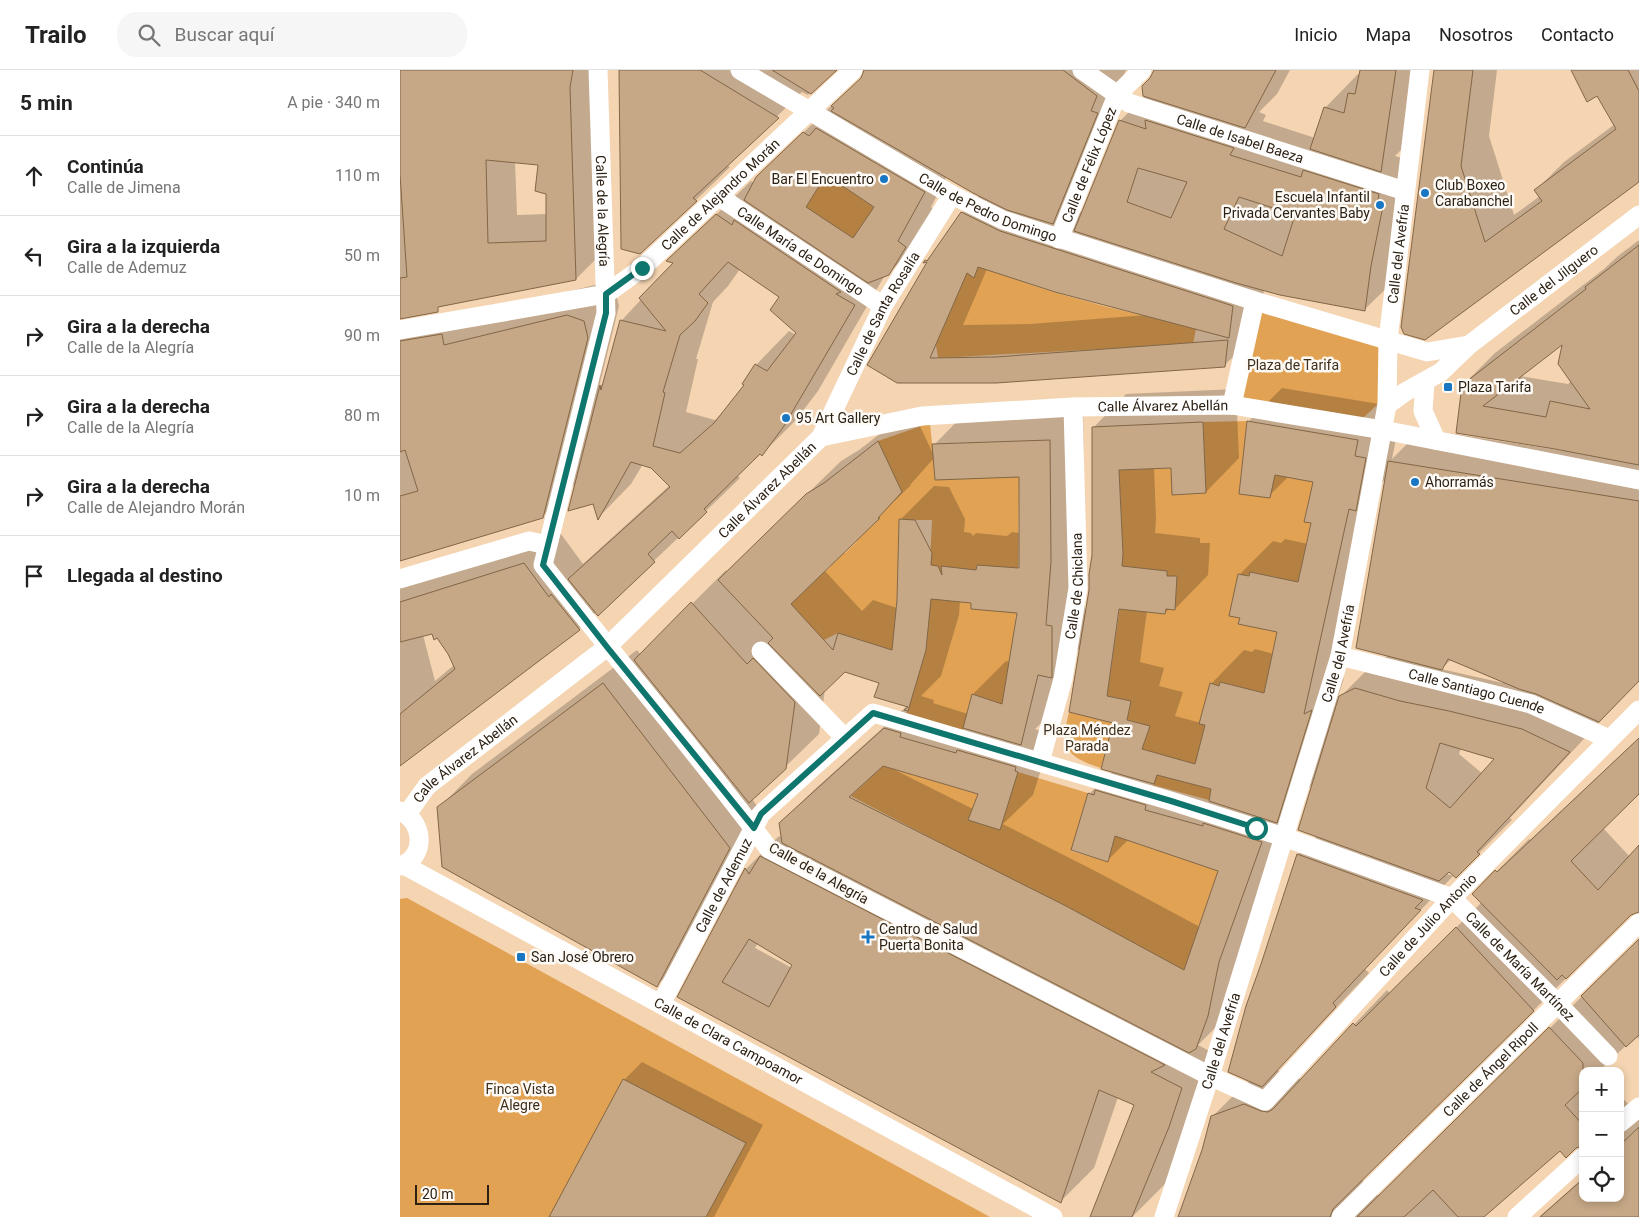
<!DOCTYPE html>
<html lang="es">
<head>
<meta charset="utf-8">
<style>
  :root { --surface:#fff; --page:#f6f6f6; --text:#222; --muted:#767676; --line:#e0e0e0 }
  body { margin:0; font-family:Roboto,sans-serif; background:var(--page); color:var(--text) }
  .controls { position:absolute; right:15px; bottom:15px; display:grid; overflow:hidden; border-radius:10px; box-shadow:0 2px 8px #0003 }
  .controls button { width:45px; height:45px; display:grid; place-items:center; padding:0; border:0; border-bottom:1px solid var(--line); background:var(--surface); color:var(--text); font:25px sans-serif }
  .scale { position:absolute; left:15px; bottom:12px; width:74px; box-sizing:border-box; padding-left:5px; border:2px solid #2d2114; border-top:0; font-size:14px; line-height:18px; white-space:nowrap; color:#2d2114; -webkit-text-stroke:4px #fefbf7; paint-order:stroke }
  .stop { position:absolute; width:15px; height:15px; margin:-11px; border:4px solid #0f766e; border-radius:50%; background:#fff }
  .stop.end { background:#0f766e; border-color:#fff; box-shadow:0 1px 5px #0008 }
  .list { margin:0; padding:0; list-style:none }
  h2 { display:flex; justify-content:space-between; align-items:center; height:65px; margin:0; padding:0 20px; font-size:21px }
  h2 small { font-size:16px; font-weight:400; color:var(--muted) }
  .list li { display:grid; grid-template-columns:32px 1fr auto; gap:15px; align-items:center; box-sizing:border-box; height:80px; padding:0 20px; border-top:1px solid var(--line) }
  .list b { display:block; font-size:19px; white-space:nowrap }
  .list p { margin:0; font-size:16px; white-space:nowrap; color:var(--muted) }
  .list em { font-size:16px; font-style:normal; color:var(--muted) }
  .icon { flex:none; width:28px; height:28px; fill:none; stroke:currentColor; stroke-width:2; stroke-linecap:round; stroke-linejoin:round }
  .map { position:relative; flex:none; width:1239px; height:1147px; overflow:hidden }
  header { display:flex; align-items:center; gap:30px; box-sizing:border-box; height:70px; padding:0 25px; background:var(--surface); border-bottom:1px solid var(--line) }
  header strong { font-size:24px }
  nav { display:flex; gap:28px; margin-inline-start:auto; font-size:18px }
  .search { width:350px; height:45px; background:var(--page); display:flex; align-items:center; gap:12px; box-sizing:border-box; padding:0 18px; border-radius:20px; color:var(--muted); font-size:19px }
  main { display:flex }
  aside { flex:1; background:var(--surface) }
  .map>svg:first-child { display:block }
  .green { fill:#e1a254 }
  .shadow { fill:#0003; fill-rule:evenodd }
  .building { fill:#c6a886; stroke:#826646; fill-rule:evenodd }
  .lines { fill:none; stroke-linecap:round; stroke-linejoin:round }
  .minor { stroke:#fff; stroke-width:19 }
  .route { stroke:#0f766e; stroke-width:6 }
  .poi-dot { fill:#1976c2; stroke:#fefbf7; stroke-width:2 }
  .labels { text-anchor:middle; stroke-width:5; stroke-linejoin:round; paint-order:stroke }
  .street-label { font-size:14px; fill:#2d2114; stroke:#fefbf7 }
  .poi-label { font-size:14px; fill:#2d2114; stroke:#fefbf7; text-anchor:start }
  .park-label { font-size:14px; fill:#3f2e1b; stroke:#fefbf7 }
</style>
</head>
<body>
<header>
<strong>Trailo</strong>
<div class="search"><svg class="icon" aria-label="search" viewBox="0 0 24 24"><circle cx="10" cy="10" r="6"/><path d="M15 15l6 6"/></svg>Buscar aquí</div>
<nav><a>Inicio</a><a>Mapa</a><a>Nosotros</a><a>Contacto</a></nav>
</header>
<main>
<aside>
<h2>5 min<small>A pie · 340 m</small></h2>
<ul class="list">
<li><svg class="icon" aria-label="ahead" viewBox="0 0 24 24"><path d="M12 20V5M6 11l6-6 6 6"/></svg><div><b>Continúa</b><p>Calle de Jimena</p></div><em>110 m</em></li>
<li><svg class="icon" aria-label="left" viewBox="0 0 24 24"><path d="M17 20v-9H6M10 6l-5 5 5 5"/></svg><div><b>Gira a la izquierda</b><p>Calle de Ademuz</p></div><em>50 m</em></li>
<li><svg class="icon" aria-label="right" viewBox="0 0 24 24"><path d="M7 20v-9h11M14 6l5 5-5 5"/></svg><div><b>Gira a la derecha</b><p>Calle de la Alegría</p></div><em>90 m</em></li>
<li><svg class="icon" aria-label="right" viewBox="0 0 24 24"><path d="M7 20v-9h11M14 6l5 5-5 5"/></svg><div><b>Gira a la derecha</b><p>Calle de la Alegría</p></div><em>80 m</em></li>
<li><svg class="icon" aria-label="right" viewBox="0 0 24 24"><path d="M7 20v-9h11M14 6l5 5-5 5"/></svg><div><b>Gira a la derecha</b><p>Calle de Alejandro Morán</p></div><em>10 m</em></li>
<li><svg class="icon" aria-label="arrive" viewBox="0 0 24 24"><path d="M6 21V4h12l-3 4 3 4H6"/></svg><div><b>Llegada al destino</b></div></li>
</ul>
</aside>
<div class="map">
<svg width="1239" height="1147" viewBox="0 0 1239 1147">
  <rect width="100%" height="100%" fill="#f4d4b1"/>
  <path class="green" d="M433 96 459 111 452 122 474 137 454 169 399 134 422 112Z
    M578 194C646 225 724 240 796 259L793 274 538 288 536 275 530 271 544 256 553 235 542 227 558 224 562 215 553 209 561 199 573 207Z
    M858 239 982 275 979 333 962 349 842 331Z
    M847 351 839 424 875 405 913 412 904 451 911 453 897 517 875 507 851 502 849 506 838 504 840 548 839 554 871 561 878 558 863 629 840 617 820 612 819 616 810 613 800 654 808 656 843 700 797 688 790 713 811 719 809 730 753 715 763 685 742 679 750 656 727 650 731 631 707 626 720 537 765 544 766 539H775L776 506H767V501L721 503 723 484 719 400 771 398 773 425 806 423 803 352Z
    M530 353 532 374 619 407 618 503 564 499 561 532 617 537 609 599 602 634 572 624 561 668 503 651 509 637 526 580 532 450H499L497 530 492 580 438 563 424 570 390 535 403 522 431 496 414 479 428 465 445 483 457 471 438 451 502 422 478 371Z
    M669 642 713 653 701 698C666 687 660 678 669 642Z
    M483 696 578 724 568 750 599 759 618 702 688 723 671 781 708 792 715 766 818 801 784 900 451 726Z
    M7 828 590 1147H0V829Z"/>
  <path class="shadow" d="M0 0H199L205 180 176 209 0 241ZM115 91 139 94 147 123 148 144 117 145Z
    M220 0H434L408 25 402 22 327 95 330 97 296 130 240 183Z
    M474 0H726L667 138 683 143 720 51 746 25 754 0H890L877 24 859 42 866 45 863 51 915 68 925 38 958 4 960 5 961 0H1024L1014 67 995 86 1012 91 999 206 965 239 864 219 858 262 824 296 497 312 530 190 526 191 536 181 562 143 580 125 547 106 531 137 539 143 522 170 488 204 485 205 418 321 395 351 362 384 360 382 337 405 340 408 279 467 198 544 196 542 179 559 0 695V508L158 460 183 494 270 415 252 397 243 394 231 414 199 447 194 432 176 413 142 447 0 489V253L75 244 199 214 215 220 219 236 199 317 205 311 221 251 276 192 269 190 351 111 354 113 357 107 429 38ZM340 199 381 227 398 262 396 265 389 261 356 295 346 315 325 341 315 350 286 342 298 289H296L313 232 328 216ZM587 199 747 245 630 254 563 255ZM33 562 50 583 54 595 35 611 23 565Z
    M1035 0H1097L1089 66 1114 145 1140 126 1136 120 1164 92 1215 54 1197 25 1172 0H1239V110L1024 268Z
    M1239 170V610L1110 748 1112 750 1056 806 1050 801 1047 804 1053 806 965 899 969 903 877 1000 895 1008 902 1009 987 920 990 923 1082 832 1074 824 1129 769 1130 770 1239 668V722L1203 758 1230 787 1239 777V841L1231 844 963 1109V1115L972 1125H978L984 1122 1239 870V969L1236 966 1199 1001H1183V1075H1181L1166 1086 1160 1079 1083 1147H780L803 1080 812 1047 846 1013 851 1011 862 895 898 784 917 766 913 714 891 737 829 944 798 975 815 984 802 1022 765 1114 732 1147H691L736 1034 718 1027 694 1098 661 1131 279 927 346 799 379 766 380 767 382 765 380 753 414 720 508 635 480 612 445 601 425 619 419 664 352 729 363 744 291 882 257 915 39 738 72 704 237 580 241 585 326 500 327 502 441 391 459 380 512 339 534 386V375L567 341 683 337 685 544H686L690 520 693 485V358L726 324 836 319 839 388 806 422 772 396 754 397 756 449 755 463 800 468V473H810L808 505 775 539 770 538 765 543 747 541 740 592 764 598 759 616 783 622 775 646 801 653 811 614 844 580 852 582 855 579 874 584 879 561 842 547 839 505 873 471 881 473 885 469 908 474 913 452 915 411 889 406 869 426 848 352 882 318 991 336 988 353 999 354 992 389 1022 359 1164 381 1165 379 1058 362 1063 315 1095 283 1204 199 1218 186ZM1164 272 1171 311 1168 314 1120 306ZM535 387 620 406V463L612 462 607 466 576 463 573 466 571 463 564 462 565 449 549 417 534 416 500 450 497 538 473 530 462 541 424 500 511 415H510ZM986 408 990 585 974 593 937 630 944 608 937 612 980 415ZM648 524 646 562 644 561ZM560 531 618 542 610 592 606 591 573 624 568 644 533 633 534 630 521 626 541 606 559 545ZM681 577 715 652 713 701 689 724 707 791 729 769 820 800 800 857 699 803 603 754 633 725 651 668 649 664 635 659 655 640 666 592ZM1052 589 1103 611V613L1041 599ZM1061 678 1097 689 1083 704 1059 684ZM491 698 580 723 573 739ZM358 873 394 894 392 898 355 878Z
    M242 992 363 1055 314 1147H150L224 1010Z
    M1220 1025 1239 1046V1147H1139L1183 1108V1128H1220Z"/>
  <path class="building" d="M0 0H173L170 17 176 210 38 237V242L0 249V208L7 207 0 104ZM86 90 138 95 135 121 146 124V171L88 173Z
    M219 0H300L379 48 293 128 297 131 240 184 221 179Z
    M372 0H437L411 24Z
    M464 0H663L697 26 691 41 698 43 653 154 607 140 573 123 431 41 434 38 431 36 461 8Z
    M754 0H876L845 58 743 26 742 16 750 8Z
    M960 0H996L981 102 910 79 924 37 944 43 948 23 955 24Z
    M1034 0H1073L1061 96 1085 172 1142 131 1134 120 1216 59 1197 26 1187 32 1171 0H1228L1239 21V112L1025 270 1004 264 1001 257Z
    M719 50 746 59 745 50 834 78 830 85 901 107 903 100 979 124 978 130 984 131 971 196 965 241 880 225 836 213 674 161ZM738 98 787 112 771 148 727 132ZM839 127 895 145 882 186 824 159Z
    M416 58 525 122 498 171 506 177 489 205 468 213 344 130 356 107 403 62 409 66ZM426 105 474 137 453 168 406 137Z
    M561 142 600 161 833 236 829 268 655 222 578 197 574 208 567 203 530 288 596 287 828 270 825 297 596 313H497L467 295 527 192 523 193 525 190 527 191Z
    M316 144 332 155 334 150 441 222 436 224 455 235 384 356 362 386 360 384 304 439 307 442 279 469 272 461 248 484 255 492 198 546 168 509 270 417 251 398 231 392 198 450 193 434 168 441 200 315 201 320 220 250 266 261 239 228 273 193 266 191ZM328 192 379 227 370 240 396 263 367 301 355 294 342 314 344 315 314 353 280 383 253 376 265 323 263 322 280 265 295 251 308 233 299 224Z
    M1239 175V395L1155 379 1056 363 1062 315 1186 219 1185 217ZM1162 275 1158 294 1190 339 1150 331 1146 347 1083 336Z
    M167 245 184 251 188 268 143 448 0 491V426L18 421 5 380 0 382V271L42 264 44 275Z
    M847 351 958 370 955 386 966 388 956 441 949 439 904 644 912 640 877 753 809 731 811 719 757 705 754 714 701 699 713 653 669 642 689 520V504L692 485V357L803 352 806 423 772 425 771 398 719 400 723 484 722 496 767 501V506H777L775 540 766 539 765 544 719 539 707 626 731 631 727 650 750 656 742 679 795 694 805 655 799 654 810 613 819 616 820 612 864 623 877 562 838 554 840 548 829 546 838 504 849 506 850 502 898 512 911 453 904 452 913 412 875 405 870 428 839 424Z
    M650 370 651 492 646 555 652 556V608L638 605 621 675 563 658 572 624 602 634 617 543 571 539V533L531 529 526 580 508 641 504 640 508 637 474 627 479 613 445 602 420 626 368 573 373 568 318 510 406 424 424 413 478 371 502 422 478 448H480L391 534 433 580 438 563 492 580 497 530 499 449 515 450 532 483 531 495 538 496 542 505 541 496 576 500 577 495 619 498V407L535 410 532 374Z
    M988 391 1239 431V611L1199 652 1136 624 1119 619 1048 589 1042 600 956 578Z
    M124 493 149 527 151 524 180 560 0 696V644L55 599 48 584 37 568 34 570 32 564 0 572V532Z
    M291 532 347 594 353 588 395 632 386 699 349 733 234 590Z
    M203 613 330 778 257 917 42 797 37 737Z
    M955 618 1000 631 1049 641 1122 659 1170 682 1077 782 1080 784 1056 808 1049 802 1039 811 898 760 939 626ZM1040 673 1094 689 1050 738 1026 718Z
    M484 658 501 663 500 667 556 683 557 680 616 697 615 701 618 702 600 760 568 750 578 724 483 696 449 727 666 836 784 900 818 801 715 766 708 792 671 780 688 723 694 725 695 720 746 735 745 740 803 756V753L862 772 819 892 808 946 796 979 789 983 382 773 379 753Z
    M1239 668V724L1171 791 1198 820 1239 775V842L1231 845 1166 909 1162 905 1157 910 1072 824 1095 800 1097 802Z
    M897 784 1023 830 1015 838 1021 840 933 933 936 937 862 1017 828 1002 846 936 861 894Z
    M360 786 765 995 751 1002 782 1018 769 1057 732 1147H690L734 1035 699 1020 661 1133 277 927 345 798 349 804ZM349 869 392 895 369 937 322 912Z
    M1056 857 1134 941 933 1139 930 1147H778L802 1080 811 1046 844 1034 861 1041 868 1042 873 1039 953 953 956 956Z
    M1239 869V965L1226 977 1181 926Z
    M1149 957 1183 993V1018L1165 1035 1183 1055V1076L1176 1078 1166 1088 1160 1081 1084 1147H1058L1033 1120 1004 1147H957Z
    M223 1009 346 1073 306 1147H149Z
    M1239 1057V1147H1140L1183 1109V1128H1220V1075Z"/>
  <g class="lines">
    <g class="minor">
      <path id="s1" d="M198 0 206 243 143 495C217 590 297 682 369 779L810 1006 865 1031 1052 828 1239 640"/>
      <path id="s2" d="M340 0 552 125 603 150 855 231 1027 282 1069 275"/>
      <path id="s3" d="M682 0 729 33 1005 121"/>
      <path id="s4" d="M318 126 483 236"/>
      <path id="s5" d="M659 169 717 25 742 0"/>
      <path id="s6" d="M0 260 206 224 242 198 453 0"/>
      <path d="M1025 312 1023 341 1036 370"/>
      <path d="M832 335 855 231"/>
      <path id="s7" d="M987 335 1005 322 1041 302 1069 275 1239 145"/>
      <path id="s8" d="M421 367 483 236 552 125"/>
      <path d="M0 509 129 471 147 475"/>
      <path d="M361 581 444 667"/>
      <path id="s9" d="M940 586 1131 634 1209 669"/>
      <path id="s10" d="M640 692 663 609 678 518 673 337"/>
      <path d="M0 741C24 751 27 787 0 796"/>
      <path id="s11" d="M7 744 27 716 207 577 421 367 522 346 673 337 832 335 983 360 1239 410"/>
      <path id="s12" d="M4 795 653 1147"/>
      <path id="s13" d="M261 934 361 744 473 643 771 731 884 767 1052 828 1157 933 1208 986"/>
      <path d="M1220 1053 1239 1037"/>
      <path id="s14" d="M764 1147 810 1006 940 586 987 335 988 270 1020 0"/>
      <path id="s15" d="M941 1147 1239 853"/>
      <path d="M1117 1147 1183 1087"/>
    </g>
  </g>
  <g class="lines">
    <path class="route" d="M242 198 206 224V243L143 495 207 577 354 758 361 744 473 643 771 731 856 758"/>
  </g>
  <g class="poi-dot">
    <circle cx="484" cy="109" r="5"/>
    <circle cx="1025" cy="123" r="5"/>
    <circle cx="980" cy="135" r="5"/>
    <rect x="1043" y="312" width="10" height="10" rx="2.5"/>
    <circle cx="386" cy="348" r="5"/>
    <circle cx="1015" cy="412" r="5"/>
    <path d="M465.5 859.5h5v5h5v5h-5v5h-5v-5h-5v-5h5z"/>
    <rect x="116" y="882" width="10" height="10" rx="2.5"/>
  </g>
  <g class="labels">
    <g class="street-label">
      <text dy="5" stroke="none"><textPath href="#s3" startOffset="174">Calle de Isabel Baeza</textPath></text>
      <text dy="5" stroke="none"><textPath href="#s5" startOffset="80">Calle de Félix López</textPath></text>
      <text dy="5" stroke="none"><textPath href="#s6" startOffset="361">Calle de Alejandro Morán</textPath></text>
      <text dy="5" stroke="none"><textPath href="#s2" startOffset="284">Calle de Pedro Domingo</textPath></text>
      <text dy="5" stroke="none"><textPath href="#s1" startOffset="141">Calle de la Alegría</textPath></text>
      <text dy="5" stroke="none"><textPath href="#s4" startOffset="99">Calle María de Domingo</textPath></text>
      <text dy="5" stroke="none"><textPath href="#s14" startOffset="995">Calle del Avefría</textPath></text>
      <text dy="5" stroke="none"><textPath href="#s7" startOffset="209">Calle del Jilguero</textPath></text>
      <text dy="5" stroke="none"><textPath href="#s8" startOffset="138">Calle de Santa Rosalía</textPath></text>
      <text dy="5" stroke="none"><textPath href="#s11" startOffset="906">Calle Álvarez Abellán</textPath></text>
      <text dy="5" stroke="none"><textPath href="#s11" startOffset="486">Calle Álvarez Abellán</textPath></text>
      <text dy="5" stroke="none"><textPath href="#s10" startOffset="180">Calle de Chiclana</textPath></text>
      <text dy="5" stroke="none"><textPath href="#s14" startOffset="590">Calle del Avefría</textPath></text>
      <text dy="5" stroke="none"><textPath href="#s9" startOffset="141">Calle Santiago Cuende</textPath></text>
      <text dy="5" stroke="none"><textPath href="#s11" startOffset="81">Calle Álvarez Abellán</textPath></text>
      <text transform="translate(419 803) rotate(29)" y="5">Calle de la Alegría</text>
      <text dy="5" stroke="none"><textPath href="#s13" startOffset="134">Calle de Ademuz</textPath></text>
      <text dy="5" stroke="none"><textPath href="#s1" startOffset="1662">Calle de Julio Antonio</textPath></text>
      <text dy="5" stroke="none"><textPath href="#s13" startOffset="1070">Calle de María Martínez</textPath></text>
      <text dy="5" stroke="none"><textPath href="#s12" startOffset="369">Calle de Clara Campoamor</textPath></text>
      <text dy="5" stroke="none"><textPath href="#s14" startOffset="185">Calle del Avefría</textPath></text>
      <text dy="5" stroke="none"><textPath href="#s15" startOffset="210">Calle de Ángel Ripoll</textPath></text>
    </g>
    <g class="poi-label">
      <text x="474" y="114" text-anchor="end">Bar El Encuentro</text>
      <text x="1035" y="120">Club Boxeo<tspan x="1035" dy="16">Carabanchel</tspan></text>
      <text x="970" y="132" text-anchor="end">Escuela Infantil<tspan x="970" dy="16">Privada Cervantes Baby</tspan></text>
      <text x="1058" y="322">Plaza Tarifa</text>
      <text x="396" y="353">95 Art Gallery</text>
      <text x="1025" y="417">Ahorramás</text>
      <text x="479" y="864">Centro de Salud<tspan x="479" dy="16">Puerta Bonita</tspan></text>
      <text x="131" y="892">San José Obrero</text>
    </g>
    <g class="park-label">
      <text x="893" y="300">Plaza de Tarifa</text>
      <text x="687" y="665">Plaza Méndez<tspan x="687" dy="16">Parada</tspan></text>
      <text x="120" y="1024">Finca Vista<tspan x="120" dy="16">Alegre</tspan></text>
    </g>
  </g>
</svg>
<div class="controls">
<button>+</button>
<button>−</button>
<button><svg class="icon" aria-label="locate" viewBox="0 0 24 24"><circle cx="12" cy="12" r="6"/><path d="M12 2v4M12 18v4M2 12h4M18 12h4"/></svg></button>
</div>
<div class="scale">20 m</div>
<div class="stop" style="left:856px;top:758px"></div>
<div class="stop end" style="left:242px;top:198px"></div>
</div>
</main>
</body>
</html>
